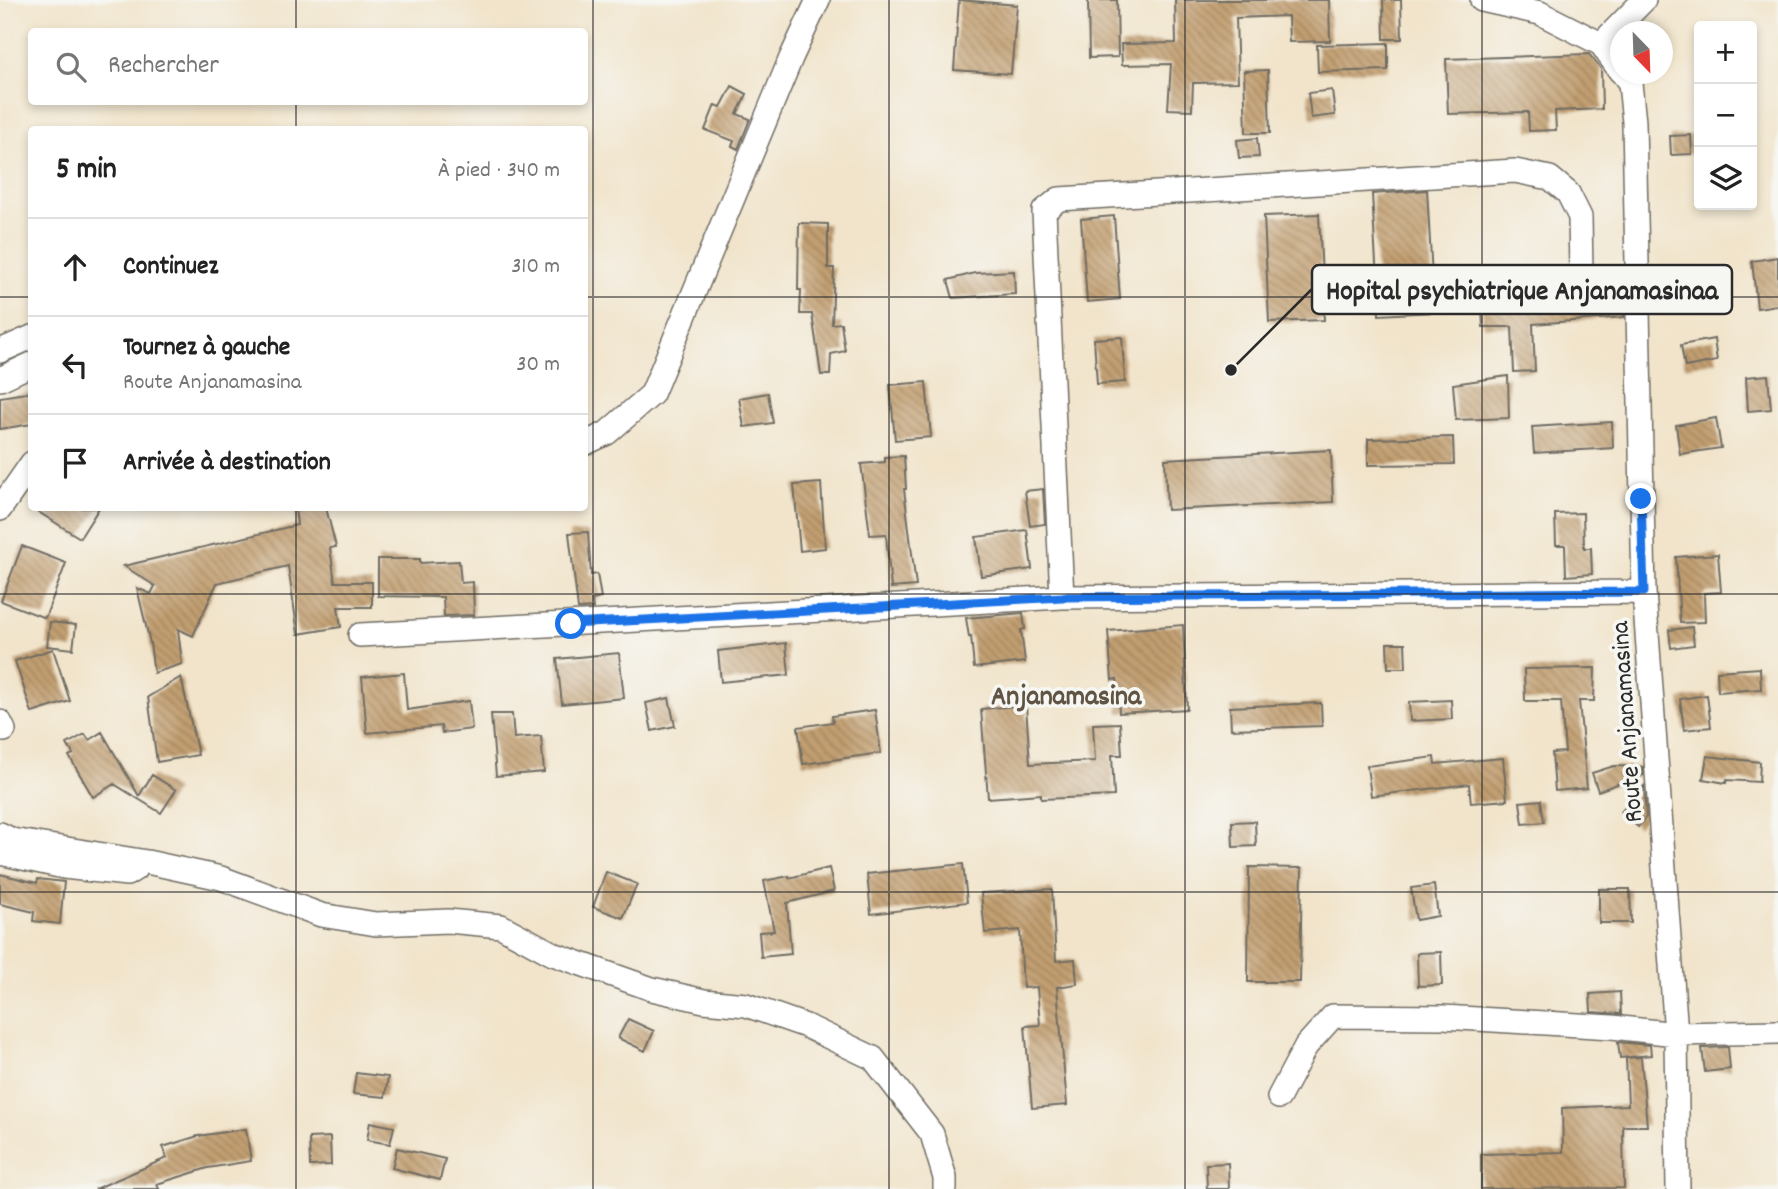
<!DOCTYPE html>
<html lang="fr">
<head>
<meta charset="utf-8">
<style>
  :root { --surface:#fff; --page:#f6f6f6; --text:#222; --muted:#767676; --line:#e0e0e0 }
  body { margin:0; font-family:Dekko,sans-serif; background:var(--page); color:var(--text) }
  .controls { position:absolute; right:21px; top:21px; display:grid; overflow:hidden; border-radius:7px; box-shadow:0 4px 10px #0003 }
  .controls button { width:63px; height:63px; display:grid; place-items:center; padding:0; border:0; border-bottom:2px solid var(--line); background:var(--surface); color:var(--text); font:35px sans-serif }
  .compass { position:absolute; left:1610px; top:21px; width:63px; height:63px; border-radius:50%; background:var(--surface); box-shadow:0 4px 10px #0003; rotate:157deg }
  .stop { position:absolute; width:21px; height:21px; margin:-16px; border:5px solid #1a73e8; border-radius:50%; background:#fff }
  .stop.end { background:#1a73e8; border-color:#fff; box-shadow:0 2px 7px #0008 }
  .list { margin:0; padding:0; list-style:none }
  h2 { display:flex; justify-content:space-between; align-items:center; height:91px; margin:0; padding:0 28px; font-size:30px }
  h2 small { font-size:23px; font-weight:400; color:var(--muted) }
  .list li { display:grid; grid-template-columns:46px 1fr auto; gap:21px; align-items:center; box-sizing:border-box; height:98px; padding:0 28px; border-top:2px solid var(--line) }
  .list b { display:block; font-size:26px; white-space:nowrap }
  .list p { margin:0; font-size:23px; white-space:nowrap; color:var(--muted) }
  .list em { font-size:23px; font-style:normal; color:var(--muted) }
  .icon { flex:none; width:38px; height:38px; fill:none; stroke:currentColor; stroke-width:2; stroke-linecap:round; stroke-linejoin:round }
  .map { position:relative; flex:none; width:1778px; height:1189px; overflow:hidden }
  .search { position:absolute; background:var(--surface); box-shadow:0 4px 10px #0003; left:28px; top:28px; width:560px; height:77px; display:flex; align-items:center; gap:18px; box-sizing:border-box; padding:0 24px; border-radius:7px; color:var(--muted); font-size:26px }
  .panel { position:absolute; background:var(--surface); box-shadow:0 4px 10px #0003; left:28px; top:126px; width:560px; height:385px; border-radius:7px }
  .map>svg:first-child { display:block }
  .building { fill:url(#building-back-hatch) }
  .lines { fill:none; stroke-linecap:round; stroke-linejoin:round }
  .minor-casing { stroke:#706c63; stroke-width:26 }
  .minor { stroke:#fff; stroke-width:23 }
  .route { stroke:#1a73e8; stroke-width:9 }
  .grid { fill:none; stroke:#2b2b2b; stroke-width:2; stroke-opacity:0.55 }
  .labels { text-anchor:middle; stroke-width:7; stroke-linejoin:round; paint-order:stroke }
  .street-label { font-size:26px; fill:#2b2b2b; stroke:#f6f6f2 }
  .neighbourhood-label { font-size:28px; font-weight:bold; fill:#605444; stroke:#f6f6f2 }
  .leader { fill:none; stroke:#2b2b2b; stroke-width:2.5 }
  .callout-dot { fill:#2b2b2b; stroke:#f6f6f2; stroke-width:2.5 }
  .callout { fill:#f6f6f2; stroke:#2b2b2b; stroke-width:2.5 }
  .callout-label { font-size:28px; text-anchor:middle; font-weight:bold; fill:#2b2b2b }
</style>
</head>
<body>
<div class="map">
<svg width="1778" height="1189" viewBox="0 0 1778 1189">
  <defs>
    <pattern id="building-back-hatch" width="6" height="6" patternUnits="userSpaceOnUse" patternTransform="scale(1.75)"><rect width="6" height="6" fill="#c29f71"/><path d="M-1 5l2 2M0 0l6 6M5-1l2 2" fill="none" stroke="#9e825d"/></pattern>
  </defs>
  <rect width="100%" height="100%" fill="#f6f6f2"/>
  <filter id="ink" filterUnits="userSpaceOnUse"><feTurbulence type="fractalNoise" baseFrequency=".0143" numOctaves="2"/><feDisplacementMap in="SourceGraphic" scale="14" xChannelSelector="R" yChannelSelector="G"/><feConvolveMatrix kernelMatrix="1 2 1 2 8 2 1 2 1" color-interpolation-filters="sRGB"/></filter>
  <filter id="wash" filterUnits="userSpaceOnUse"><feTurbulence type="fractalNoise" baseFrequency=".00686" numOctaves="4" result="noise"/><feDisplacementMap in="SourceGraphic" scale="28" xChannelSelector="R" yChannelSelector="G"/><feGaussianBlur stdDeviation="1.57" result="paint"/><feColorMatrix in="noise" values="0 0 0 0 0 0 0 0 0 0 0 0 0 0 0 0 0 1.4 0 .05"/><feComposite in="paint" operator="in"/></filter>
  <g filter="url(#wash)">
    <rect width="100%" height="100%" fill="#f1e4cb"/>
    <g id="blocks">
      <path class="building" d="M959 0 1017 5 1011 74 954 70Z
        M1088 0H1117L1118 57 1089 58Z
        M1175 0H1329L1330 41 1289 42 1288 16 1236 18 1238 82 1193 83 1192 110 1168 109 1171 64 1122 65 1121 44 1176 43Z
        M1383 0H1401L1402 39H1384Z
        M1388 43V70L1318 72 1317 45Z
        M1589 54 1601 69 1602 109 1555 111 1556 130 1529 131 1528 112 1448 114 1446 59Z
        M1268 70 1270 133H1246L1244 71Z
        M732 86 747 94 737 114 750 119 738 149 732 146 734 141 705 130 715 105 721 107Z
        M1332 90 1335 115 1311 118 1308 93Z
        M1691 135 1692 154 1671 155 1670 136Z
        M1257 138 1259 157 1239 158 1237 140Z
        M1427 190 1434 312 1379 315 1372 194Z
        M1319 214 1324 320 1269 322 1264 216Z
        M1114 216 1120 299 1087 302 1081 219Z
        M799 223 828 224V268H834L832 324 841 323 845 351 831 354 830 375H821L812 314H800L801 290H798Z
        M1778 257V305L1757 308 1752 261Z
        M1014 271 1015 294 953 298 948 280 975 273Z
        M1481 290 1552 298 1584 295 1605 301 1624 299V317L1533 324 1535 371 1514 372 1512 327H1483Z
        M1122 337 1125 382 1097 384 1094 339Z
        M1714 339 1717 361 1685 367 1681 345Z
        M1768 375 1771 409 1748 411 1746 377Z
        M1508 376 1509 418 1456 420 1453 384Z
        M926 382 931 437 895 440 890 385Z
        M32 392V424L0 429V397Z
        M768 393 773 423 744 427 739 398Z
        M1716 418 1721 448 1680 454 1676 425Z
        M1612 422 1613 448 1534 453 1532 427Z
        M1453 437 1454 464 1368 465V439Z
        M1331 450 1333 502 1167 510 1165 459Z
        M904 456 906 489H904L916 586 891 588 886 534 870 535 861 464 885 462V457Z
        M821 483 825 548 800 551 794 485Z
        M1043 489 1045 524 1030 526 1025 491Z
        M32 508H99L80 538Z
        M295 508H326L336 547 330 548 335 582H372V607H338L341 627 298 634 288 566 217 583 193 636 178 629 182 664 154 673 150 643 137 588 151 594 155 586 124 566 297 525Z
        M1583 513 1584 548H1591L1592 574 1566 576 1565 545H1556L1555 514Z
        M1027 530 1032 569 981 576 976 537Z
        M588 532 591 575 597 574 601 598 592 600 593 608 578 609 569 533Z
        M22 546 66 563 45 618 1 601Z
        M1718 554 1721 592 1704 593 1705 622 1680 623 1676 557Z
        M378 559H420V563L459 561 461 583 473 582 474 615 444 616 443 597 378 596Z
        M1023 613 1025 629 1021 630 1025 662 974 668 971 636 969 637 966 618Z
        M50 622 76 625 73 649 47 646Z
        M1183 625 1187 709 1119 713 1117 679 1112 680 1108 631Z
        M1692 627 1694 645 1671 648 1669 630Z
        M786 643 789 675 721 682 718 651Z
        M1387 643H1405L1406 668H1388Z
        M53 649 70 701 32 713 15 661Z
        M619 653 624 698 562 704 557 659Z
        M1595 668 1594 701H1579L1587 788 1555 791 1552 753 1565 752 1561 701H1525L1524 669Z
        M1760 668 1761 689 1718 692 1717 671Z
        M404 673 407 710 469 701 472 729 442 733 441 726 367 733 362 677Z
        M181 677 198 755 157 762 148 697Z
        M1707 695 1711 727 1684 730 1680 699Z
        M669 698 675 726 652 731 646 703Z
        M1451 700 1452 719 1410 721 1409 702Z
        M1321 703 1322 726 1231 729 1230 707Z
        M1026 705 1030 764 1095 761 1093 724 1120 723 1122 755H1112L1114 796 1041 799V794L988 798 981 709Z
        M875 710 881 753 803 764 798 727 833 722 832 716Z
        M491 714H512L514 738 541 736 544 772 496 776Z
        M102 732 139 796 152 775 176 790 161 813 114 784 93 797 69 756 73 754 67 744 85 734 89 740Z
        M1707 756 1760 762 1759 782 1727 780 1726 783 1703 779Z
        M1434 757 1435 764 1503 758 1507 800 1471 803 1469 784 1371 796 1367 766Z
        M1614 766 1643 767V775L1598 791 1592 773Z
        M1644 786 1646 817 1638 827 1621 812Z
        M1541 800 1544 822 1523 824 1520 802Z
        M1255 821 1256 846 1233 847 1232 822Z
        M963 864 967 902 871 914 867 874Z
        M1249 867 1302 868 1300 982H1248Z
        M829 868 834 891 787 903 791 954 761 957 759 932 774 931 764 881 789 876V878Z
        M606 872 637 884 623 918 593 907Z
        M0 874 37 883 38 879 64 882 60 924 33 921 34 912 0 904Z
        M1434 885 1438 916 1416 920 1411 888Z
        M1052 889 1056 961 1075 959 1077 984 1057 987 1067 1105 1032 1108 1025 1026 1040 1025 1037 987 1023 988 1020 930 985 933 981 893Z
        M1599 889H1630L1631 923H1599Z
        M1441 952 1442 985 1418 986 1417 953Z
        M1620 992 1621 1014 1591 1012 1590 994Z
        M628 1019 654 1031 645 1051 618 1038Z
        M1618 1042 1650 1045 1651 1055 1620 1058Z
        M1728 1047 1730 1069 1705 1072 1702 1048Z
        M1641 1057 1647 1126H1623L1624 1188 1481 1189V1154L1563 1152 1562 1108 1628 1105 1626 1058Z
        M356 1073 388 1077 385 1097 353 1094Z
        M370 1122 394 1127 390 1144 367 1140Z
        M246 1129 251 1161 208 1168 157 1184 159 1189H95L167 1158 163 1147 198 1136Z
        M330 1137 331 1165 310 1166 309 1138Z
        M397 1148 445 1159 440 1180 392 1168Z
        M1228 1163 1229 1189H1207L1206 1164Z"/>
    </g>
  </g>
  <g filter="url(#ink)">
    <use href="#blocks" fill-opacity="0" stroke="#706c63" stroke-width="2"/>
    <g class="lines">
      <g class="minor-casing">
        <path id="minor" d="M1482 0 1540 13 1601 44 1620 71
          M1601 44 1644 0
          M1623 74 1630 83 1634 122 1644 592 1676 1034 1678 1189
          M0 351 32 337
          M0 379 32 364
          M584 444 607 433 652 394 791 58 818 0
          M0 509 32 463
          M1062 597 1044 211 1059 199 1515 171 1550 178 1568 193 1580 217 1581 272 1586 281 1608 287 1637 284
          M360 635 1062 597 1644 592
          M0 722 4 730
          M0 834 12 840 147 862 221 878 321 915 376 924 448 921 501 926 553 954 652 989 704 1001 746 1005 806 1026 873 1058 932 1134 945 1178V1189
          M0 853 64 867 127 874 135 869
          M1279 1097 1306 1046 1333 1016 1443 1017 1612 1027 1676 1034 1778 1032"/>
      </g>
      <use href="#minor" class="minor"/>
    </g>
  </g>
  <g class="lines" filter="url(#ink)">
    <path class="route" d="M571 624 1062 597 1644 592 1641 499"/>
  </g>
  <path class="grid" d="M296 0V32M593 0V1189M889 0V1189M1185 0V1189M1482 0V1189M296 102V130M0 297H32M584 297H1778M296 508V1189M0 594H1778M0 892H1778"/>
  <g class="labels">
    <g class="street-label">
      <text transform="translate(1625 722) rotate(-94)" y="9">Route Anjanamasina</text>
    </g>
    <g class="neighbourhood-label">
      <text x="1066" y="704">Anjanamasina</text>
    </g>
  </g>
  <path class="leader" d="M1231 370L1312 289"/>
  <circle class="callout-dot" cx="1231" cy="370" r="7"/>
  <rect class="callout" x="1312" y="265" width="420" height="49" rx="7"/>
  <g class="callout-label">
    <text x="1522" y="299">Hopital psychiatrique Anjanamasinaa</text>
  </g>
</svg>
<div class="controls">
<button>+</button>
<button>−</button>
<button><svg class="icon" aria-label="layers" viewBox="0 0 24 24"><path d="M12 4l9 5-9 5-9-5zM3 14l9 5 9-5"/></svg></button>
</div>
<svg class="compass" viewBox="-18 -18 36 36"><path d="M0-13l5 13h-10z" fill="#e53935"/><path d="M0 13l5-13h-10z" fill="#767676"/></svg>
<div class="stop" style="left:571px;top:624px"></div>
<div class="stop end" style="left:1641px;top:499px"></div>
<div class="search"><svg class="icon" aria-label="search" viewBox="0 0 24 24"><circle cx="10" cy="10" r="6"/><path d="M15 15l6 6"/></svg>Rechercher</div>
<section class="panel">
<h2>5 min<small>À pied · 340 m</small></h2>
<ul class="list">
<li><svg class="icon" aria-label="ahead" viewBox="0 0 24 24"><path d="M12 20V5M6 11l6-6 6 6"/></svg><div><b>Continuez</b></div><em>310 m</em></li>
<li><svg class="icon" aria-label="left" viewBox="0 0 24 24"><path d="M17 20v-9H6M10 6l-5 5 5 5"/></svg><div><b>Tournez à gauche</b><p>Route Anjanamasina</p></div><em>30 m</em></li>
<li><svg class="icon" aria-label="arrive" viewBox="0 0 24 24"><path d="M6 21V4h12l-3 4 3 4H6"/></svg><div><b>Arrivée à destination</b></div></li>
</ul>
</section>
</div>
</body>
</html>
